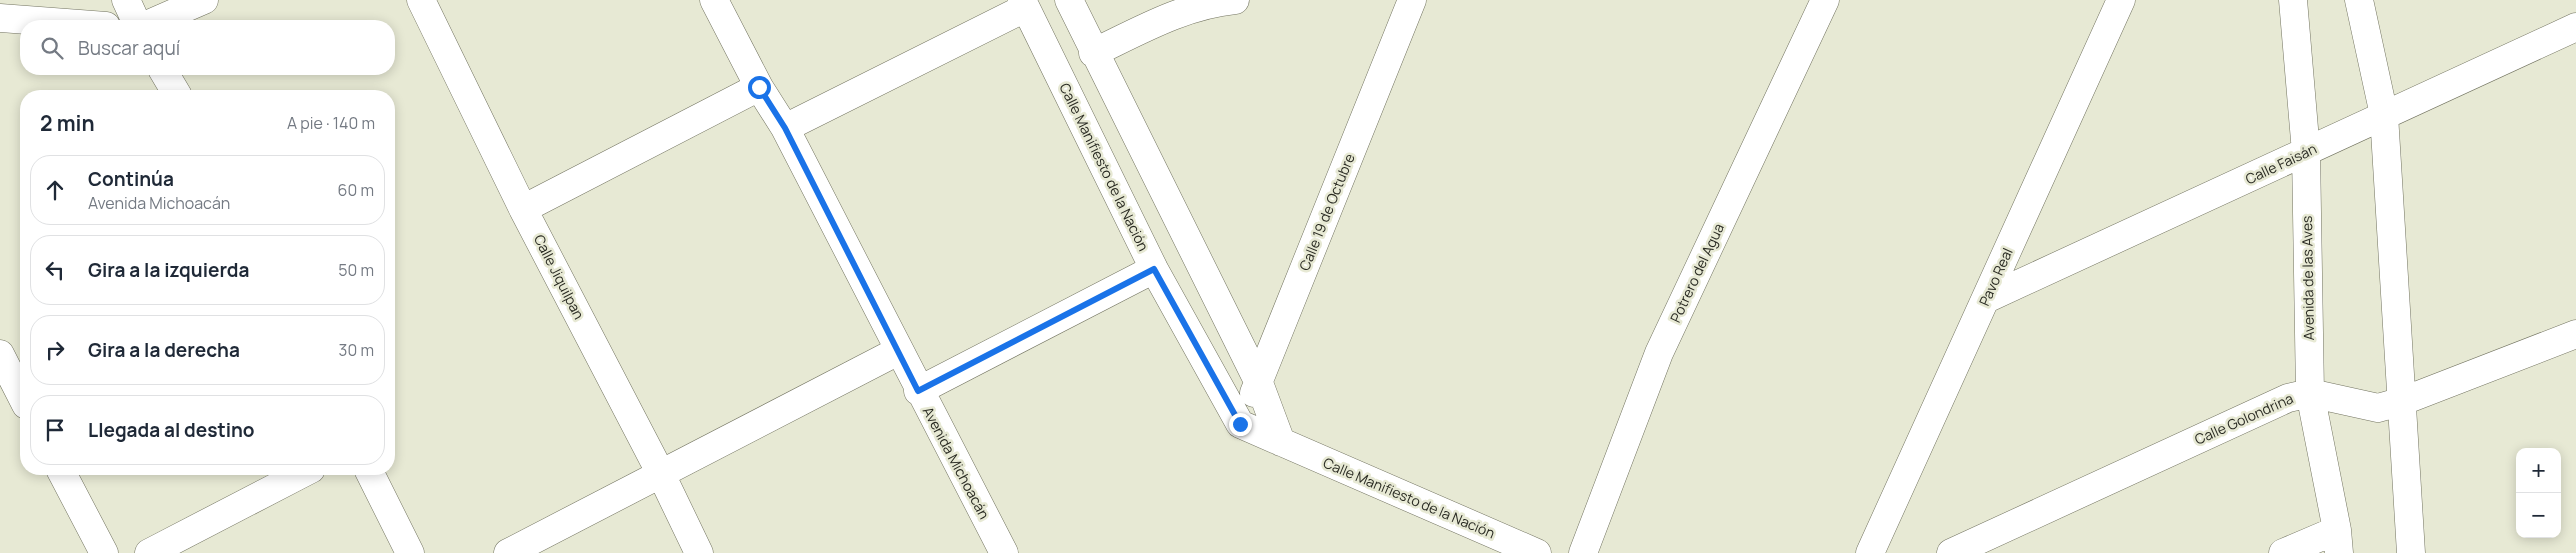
<!DOCTYPE html>
<html lang="es">
<head>
<meta charset="utf-8">
<style>
  :root { --surface:#fff; --page:#f2f2f3; --text:#1f2937; --muted:#747a83; --line:#e0e1e3 }
  body { margin:0; font-family:Manrope,sans-serif; background:var(--page); color:var(--text) }
  .controls { position:absolute; right:15px; bottom:15px; display:grid; overflow:hidden; border-radius:10px; box-shadow:0 2px 12px #0003 }
  .controls button { width:45px; height:45px; display:grid; place-items:center; padding:0; border:0; border-bottom:1px solid var(--line); background:var(--surface); color:var(--text); font:25px sans-serif }
  .stop { position:absolute; width:15px; height:15px; margin:-11px; border:4px solid #1a73e8; border-radius:50%; background:#fff }
  .stop.end { background:#1a73e8; border-color:#fff; box-shadow:0 1px 5px #0008 }
  .list { margin:0; padding:0; list-style:none }
  h2 { display:flex; justify-content:space-between; align-items:center; height:65px; margin:0; padding:0 20px; font-size:21px }
  h2 small { font-size:16px; font-weight:400; color:var(--muted) }
  .list li { display:grid; grid-template-columns:32px 1fr auto; gap:15px; align-items:center; box-sizing:border-box; height:70px; margin:0 10px 10px; padding:0 10px; border:1px solid var(--line); border-radius:20px }
  .list b { display:block; font-size:19px; white-space:nowrap }
  .list p { margin:0; font-size:16px; white-space:nowrap; color:var(--muted) }
  .list em { font-size:16px; font-style:normal; color:var(--muted) }
  .icon { flex:none; width:28px; height:28px; fill:none; stroke:currentColor; stroke-width:2; stroke-linecap:round; stroke-linejoin:round }
  .map { position:relative; flex:none; width:2576px; height:553px; overflow:hidden }
  .search { position:absolute; background:var(--surface); box-shadow:0 2px 12px #0003; left:20px; top:20px; width:375px; height:55px; display:flex; align-items:center; gap:12px; box-sizing:border-box; padding:0 18px; border-radius:20px; color:var(--muted); font-size:19px }
  .panel { position:absolute; background:var(--surface); box-shadow:0 2px 12px #0003; left:20px; top:90px; width:375px; height:385px; border-radius:20px }
  .map>svg:first-child { display:block }
  .lines { fill:none; stroke-linecap:round; stroke-linejoin:round }
  .minor-casing { stroke:#737461; stroke-width:29 }
  .minor { stroke:#fff; stroke-width:28 }
  .route { stroke:#1a73e8; stroke-width:6 }
  .labels { text-anchor:middle; stroke-width:5; stroke-linejoin:round; paint-order:stroke }
  .street-label { font-size:14px; fill:#292a22; stroke:#e7e9d4 }
</style>
</head>
<body>
<div class="map">
<svg width="2576" height="553" viewBox="0 0 2576 553">
  <rect width="100%" height="100%" fill="#e7e9d4"/>
  <g class="lines">
    <g class="minor-casing">
      <path id="minor" d="M126 0 138 26
        M421 0 523 209 661 474 699 553
        M714 0 759 87 785 128 1004 553
        M1022 0 1154 269 1240 424 1537 553
        M1069 0 1259 383 1281 442
        M2293 0 2306 152 2310 393 2337 530 2339 553
        M2359 0 2384 115 2411 553
        M0 18 106 26
        M144 26 204 0
        M1093 53C1139 31 1184 5 1235 0
        M162 69 178 96
        M785 128 1025 8
        M523 209 759 87
        M1986 299 2576 27
        M0 354 26 405
        M918 391 1154 269
        M1254 393 1412 0
        M60 469 104 553
        M368 469 410 553
        M149 553 311 469
        M508 553 898 351
        M1583 553 1659 353 1825 0
        M1870 553 2121 0
        M1951 553 2288 398 2310 393 2378 408 2403 401 2576 334
        M2283 553 2337 530"/>
    </g>
    <use href="#minor" class="minor"/>
  </g>
  <g class="lines">
    <path class="route" d="M759 87 785 128 918 391 1154 269 1240 424"/>
  </g>
  <g class="labels">
    <g class="street-label">
      <text transform="translate(2281 164) rotate(-25)" y="5">Calle Faisán</text>
      <text transform="translate(1104 167) rotate(64)" y="5">Calle Manifiesto de la Nación</text>
      <text transform="translate(1327 212) rotate(-68)" y="5">Calle 19 de Octubre</text>
      <text transform="translate(1697 273) rotate(-65)" y="5">Potrero del Agua</text>
      <text transform="translate(559 277) rotate(63)" y="5">Calle Jiquilpan</text>
      <text transform="translate(1996 277) rotate(-66)" y="5">Pavo Real</text>
      <text transform="translate(2308 278) rotate(-91)" y="5">Avenida de las Aves</text>
      <text transform="translate(2244 419) rotate(-24)" y="5">Calle Golondrina</text>
      <text transform="translate(956 463) rotate(62)" y="5">Avenida Michoacán</text>
      <text transform="translate(1409 498) rotate(23)" y="5">Calle Manifiesto de la Nación</text>
    </g>
  </g>
</svg>
<div class="controls">
<button>+</button>
<button>−</button>
</div>
<div class="stop" style="left:759px;top:87px"></div>
<div class="stop end" style="left:1240px;top:424px"></div>
<div class="search"><svg class="icon" aria-label="search" viewBox="0 0 24 24"><circle cx="10" cy="10" r="6"/><path d="M15 15l6 6"/></svg>Buscar aquí</div>
<section class="panel">
<h2>2 min<small>A pie · 140 m</small></h2>
<ul class="list">
<li><svg class="icon" aria-label="ahead" viewBox="0 0 24 24"><path d="M12 20V5M6 11l6-6 6 6"/></svg><div><b>Continúa</b><p>Avenida Michoacán</p></div><em>60 m</em></li>
<li><svg class="icon" aria-label="left" viewBox="0 0 24 24"><path d="M17 20v-9H6M10 6l-5 5 5 5"/></svg><div><b>Gira a la izquierda</b></div><em>50 m</em></li>
<li><svg class="icon" aria-label="right" viewBox="0 0 24 24"><path d="M7 20v-9h11M14 6l5 5-5 5"/></svg><div><b>Gira a la derecha</b></div><em>30 m</em></li>
<li><svg class="icon" aria-label="arrive" viewBox="0 0 24 24"><path d="M6 21V4h12l-3 4 3 4H6"/></svg><div><b>Llegada al destino</b></div></li>
</ul>
</section>
</div>
</body>
</html>
